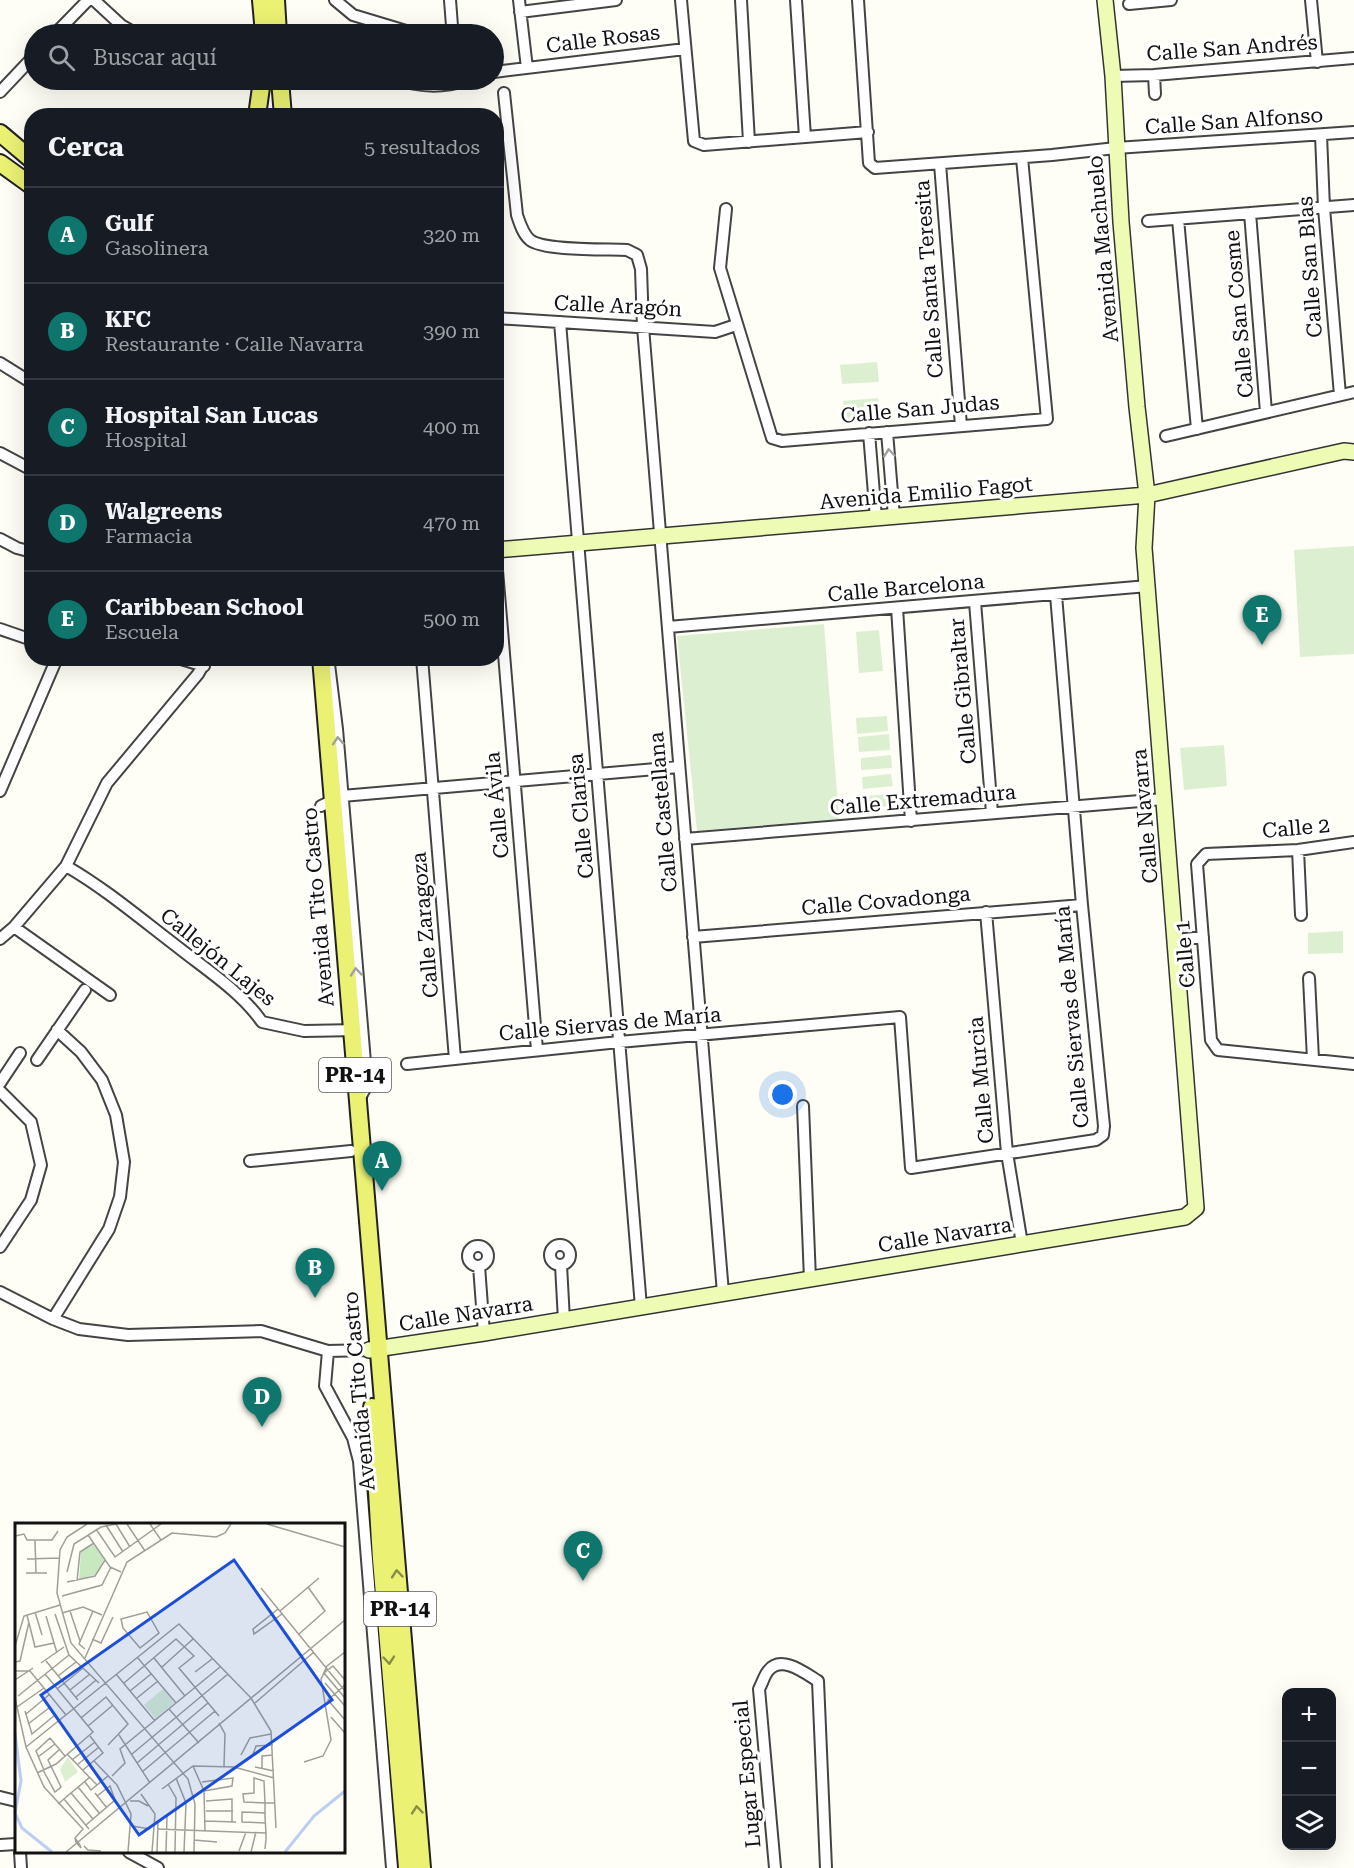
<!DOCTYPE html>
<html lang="es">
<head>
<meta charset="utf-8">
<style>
  :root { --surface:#171b24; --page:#242831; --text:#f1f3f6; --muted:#9ea1a6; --line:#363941; --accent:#0f766e }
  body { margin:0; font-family:"Roboto Serif",serif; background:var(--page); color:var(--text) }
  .controls { position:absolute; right:18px; bottom:18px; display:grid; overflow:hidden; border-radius:12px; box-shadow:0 6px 24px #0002 }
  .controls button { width:54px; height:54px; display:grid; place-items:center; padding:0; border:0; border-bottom:2px solid var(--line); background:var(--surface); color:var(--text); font:30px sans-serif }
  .you { position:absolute; left:783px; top:1095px; width:21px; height:21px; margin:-15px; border:4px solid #fff; border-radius:50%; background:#1a73e8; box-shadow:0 0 0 9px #1a73e833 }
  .badge { display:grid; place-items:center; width:39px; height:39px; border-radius:50%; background:var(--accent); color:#fff; font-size:20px; font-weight:700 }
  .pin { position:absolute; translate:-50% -50px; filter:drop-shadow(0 2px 3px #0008) }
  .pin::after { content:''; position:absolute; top:32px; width:21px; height:18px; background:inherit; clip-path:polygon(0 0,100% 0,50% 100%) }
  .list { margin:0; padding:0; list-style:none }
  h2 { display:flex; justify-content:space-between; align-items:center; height:78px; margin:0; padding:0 24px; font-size:26px }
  h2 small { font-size:20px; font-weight:400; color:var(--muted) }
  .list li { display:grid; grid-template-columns:39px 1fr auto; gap:18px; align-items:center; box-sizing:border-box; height:96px; padding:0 24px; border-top:2px solid var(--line) }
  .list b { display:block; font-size:22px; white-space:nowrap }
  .list p { margin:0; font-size:20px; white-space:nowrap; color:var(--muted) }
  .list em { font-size:20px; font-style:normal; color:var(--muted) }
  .icon { flex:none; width:33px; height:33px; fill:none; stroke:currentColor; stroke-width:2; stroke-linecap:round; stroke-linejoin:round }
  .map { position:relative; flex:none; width:1354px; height:1868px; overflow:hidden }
  .search { position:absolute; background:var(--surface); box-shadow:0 6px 24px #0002; left:24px; top:24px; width:480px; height:66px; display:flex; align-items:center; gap:15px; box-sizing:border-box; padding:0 21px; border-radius:33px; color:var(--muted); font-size:22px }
  .panel { position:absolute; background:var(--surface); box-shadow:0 6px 24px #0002; left:24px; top:108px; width:480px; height:558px; border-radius:24px }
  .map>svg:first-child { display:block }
  .pitch { fill:#dcf0d1 }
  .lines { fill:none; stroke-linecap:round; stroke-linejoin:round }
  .street-casing { stroke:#444; stroke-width:14 }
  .secondary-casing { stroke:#333; stroke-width:18 }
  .primary-casing { stroke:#222; stroke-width:20 }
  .street { stroke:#fff; stroke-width:10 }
  .secondary { stroke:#edfbb4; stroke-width:15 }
  .primary { stroke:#eaf173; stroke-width:16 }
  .oneway { stroke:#a0a0a0 }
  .oneway2 { stroke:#888c47 }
  .labels { text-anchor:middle; stroke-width:6; stroke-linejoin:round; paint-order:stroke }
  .shield { fill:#fff; stroke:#585858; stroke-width:1.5 }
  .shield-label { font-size:20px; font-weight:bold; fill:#111 }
  .street-label { font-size:21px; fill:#111; stroke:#fff }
  .inset-river { fill:none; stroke:#bccef4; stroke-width:3 }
  .inset-road { fill:none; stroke:#9f9f9a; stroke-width:1.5 }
  .view { fill:#1d4ed8; fill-opacity:0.15; stroke:#1d4ed8; stroke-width:3 }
  .inset-edge { fill:none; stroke:#111; stroke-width:3 }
</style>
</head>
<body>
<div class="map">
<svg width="1354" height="1868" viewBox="0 0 1354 1868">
  <rect width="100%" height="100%" fill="#fefef6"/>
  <path class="pitch" d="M877 362 879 382 842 384 840 365Z
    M878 398 880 419 845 422 843 401Z
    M1354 546V654L1300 657 1294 550Z
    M824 624 839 819 697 831 677 636Z
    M879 630 883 671 859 673 856 632Z
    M887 716 888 731 857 734 856 718Z
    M889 734 890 750 859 752 858 737Z
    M1224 745 1227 786 1184 790 1180 748Z
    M891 755 892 768 861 770V758Z
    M891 774 893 786 863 789 862 777Z
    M893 794 894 806 864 808 863 796Z
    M1343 931V953L1308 954V933Z"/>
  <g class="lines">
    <g class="street-casing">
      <path id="street" d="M94 0 121 25 137 34
        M335 0 353 15 416 34
        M519 0 527 68
        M681 0 694 141 704 145 868 132
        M741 0 749 142
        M796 0 805 137
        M858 0 869 163 875 168 1052 155 1116 148 1354 132
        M1311 0 1317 62
        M1129 4 1171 0
        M520 12 616 0
        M55 34 88 0
        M447 34 452 26 450 0
        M494 72 685 49
        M1154 75 1155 94
        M1113 76 1154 75 1354 58
        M393 80C422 86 439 89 468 80
        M0 92 34 56
        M504 93 517 215C520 224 523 234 530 240 544 251 606 249 627 250L637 255 641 269 643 327 723 1293
        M1321 135 1324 208 1340 395
        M940 164 961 426
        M726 209 720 268 772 438 782 441 1047 419 1022 158
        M1250 213 1266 412
        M1178 219 1197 429
        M1148 221 1354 205
        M496 318 715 332 736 325
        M560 322 641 1307
        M0 363 32 383
        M887 432 894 517
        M869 433 876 518
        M1166 436 1354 392
        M0 453 32 470
        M0 539 17 548 32 552
        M496 558 537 1050
        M975 602 992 813
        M897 608 911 821
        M668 627 1148 586
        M0 629 32 640
        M169 658 181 659 204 666
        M422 658 455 1059
        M329 664 337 729 366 1074 367 1085 360 1098
        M0 791 57 658
        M321 806 342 796 679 767
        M685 839 1164 799
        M1354 842 1298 850 1206 854 1197 864 1211 1040 1218 1050 1354 1064
        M1298 850 1301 915
        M66 866C106 889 142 920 179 948 208 971 241 992 262 1022L304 1031 358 1030
        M986 912 1007 1153 1022 1244
        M14 927 110 995
        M693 937 1082 905
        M0 939 14 927 66 866 107 783 198 674 207 658
        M1176 940 1203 937
        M1309 978 1313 1059
        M37 1060 85 990
        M407 1064 619 1042 900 1017 911 1168 1096 1140 1103 1135 1104 1126 1082 905 1056 595
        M0 1083 20 1053
        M0 1091 31 1122 41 1165 31 1200 0 1247
        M803 1106 810 1279
        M250 1161 351 1151
        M550 1255a10 10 0 1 1 20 0a10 10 0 1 1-20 0Z
        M468 1256a10 10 0 1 1 20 0a10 10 0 1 1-20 0Z
        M561 1265 564 1320
        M479 1266 484 1333
        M0 1292 53 1319 79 1329 128 1335 261 1331 328 1351 369 1350
        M53 1319 109 1229 120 1197 124 1162 116 1115 102 1080 81 1052 57 1030
        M328 1351 325 1386 353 1438 359 1461 392 1868
        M0 1797 16 1801
        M0 1845 16 1844
        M20 1852 21 1868
        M129 1852 158 1868
        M775 1868 759 1689C762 1684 764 1676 768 1671 781 1654 805 1673 818 1681L826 1868"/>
    </g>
    <g class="secondary-casing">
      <path id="secondary" d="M496 550 1147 495 1344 451 1354 452
        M369 1350 484 1333 1185 1217 1196 1208 1144 548 1147 495 1137 407 1121 222 1113 76 1105 0"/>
    </g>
    <g class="primary-casing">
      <path id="primary" d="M261 0 264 34
        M276 0 278 34
        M280 80 283 116
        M257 116 262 80
        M0 133 32 160
        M0 163 32 186
        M321 658 422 1868
        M372 1407 381 1559 407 1868"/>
    </g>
    <use href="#street" class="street"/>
    <use href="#secondary" class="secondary"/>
    <use href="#primary" class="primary"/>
  </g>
  <defs><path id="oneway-chevron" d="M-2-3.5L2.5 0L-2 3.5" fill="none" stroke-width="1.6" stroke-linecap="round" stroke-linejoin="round" transform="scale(1.5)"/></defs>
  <g class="oneway">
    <use href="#oneway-chevron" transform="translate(889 453) rotate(-95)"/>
    <use href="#oneway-chevron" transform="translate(338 741) rotate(-94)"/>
    <use href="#oneway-chevron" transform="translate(356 972) rotate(-95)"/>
  </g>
  <g class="oneway2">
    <use href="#oneway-chevron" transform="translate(397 1574) rotate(-95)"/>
    <use href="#oneway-chevron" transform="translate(389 1660) rotate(85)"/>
    <use href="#oneway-chevron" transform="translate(417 1810) rotate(-95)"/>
  </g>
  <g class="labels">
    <g class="shield">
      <rect x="319" y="1058" width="72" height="34" rx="4.5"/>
      <rect x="364" y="1592" width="72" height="34" rx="4.5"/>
    </g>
    <g class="shield-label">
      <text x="355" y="1082">PR-14</text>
      <text x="400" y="1616">PR-14</text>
    </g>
    <g class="street-label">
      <text transform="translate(603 39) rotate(-7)" y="7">Calle Rosas</text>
      <text transform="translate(1232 48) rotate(-4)" y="7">Calle San Andrés</text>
      <text transform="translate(1234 121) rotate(-4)" y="7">Calle San Alfonso</text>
      <text transform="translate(1103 249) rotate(-95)" y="7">Avenida Machuelo</text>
      <text transform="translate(1310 267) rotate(-94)" y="7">Calle San Blas</text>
      <text transform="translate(929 279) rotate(-94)" y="7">Calle Santa Teresita</text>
      <text transform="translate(618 306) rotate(3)" y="7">Calle Aragón</text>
      <text transform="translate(1239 314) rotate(-95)" y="7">Calle San Cosme</text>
      <text transform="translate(920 409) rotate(-5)" y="7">Calle San Judas</text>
      <text transform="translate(926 493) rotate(-5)" y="7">Avenida Emilio Fagot</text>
      <text transform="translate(906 588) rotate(-5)" y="7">Calle Barcelona</text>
      <text transform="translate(963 691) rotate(-95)" y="7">Calle Gibraltar</text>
      <text transform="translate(923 800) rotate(-5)" y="7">Calle Extremadura</text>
      <text transform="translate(497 805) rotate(-95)" y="7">Calle Ávila</text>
      <text transform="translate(663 812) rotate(-95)" y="7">Calle Castellana</text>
      <text transform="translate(581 816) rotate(-95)" y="7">Calle Clarisa</text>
      <text transform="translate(1145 816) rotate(-95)" y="7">Calle Navarra</text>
      <text transform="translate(1296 828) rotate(-5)" y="7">Calle 2</text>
      <text transform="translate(886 901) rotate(-5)" y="7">Calle Covadonga</text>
      <text transform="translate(318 907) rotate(-95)" y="7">Avenida Tito Castro</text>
      <text transform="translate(425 925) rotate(-95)" y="7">Calle Zaragoza</text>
      <text transform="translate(1185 954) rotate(-95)" y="7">Calle 1</text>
      <text transform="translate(218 957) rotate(39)" y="7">Callejón Lajes</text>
      <text transform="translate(1072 1017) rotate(-95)" y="7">Calle Siervas de María</text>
      <text transform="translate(610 1024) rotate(-5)" y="7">Calle Siervas de María</text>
      <text transform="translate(981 1080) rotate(-95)" y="7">Calle Murcia</text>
      <text transform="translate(945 1235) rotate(-9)" y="7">Calle Navarra</text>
      <text transform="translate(466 1314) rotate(-9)" y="7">Calle Navarra</text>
      <text transform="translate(359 1391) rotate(-95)" y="7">Avenida Tito Castro</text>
      <text transform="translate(747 1774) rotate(-95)" y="7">Lugar Especial</text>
    </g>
  </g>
  <g transform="translate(15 1523)">
    <rect width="330" height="330" fill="#fefef6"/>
    <path d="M79 21 89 36 81 51 64 57 66 29Z" fill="#c8e8bf"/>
    <path d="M148 166 159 180 141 196 129 182ZM53 234 63 249 50 259 45 246Z" fill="#dcf0d1"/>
    <path class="inset-river" d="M0 210 6 258 0 290 7 305 37 329M270 329 299 293 330 268"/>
    <path class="inset-road" d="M72 1 52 14 45 27 42 70 56 120 173 256 180 281 179 329M112 1 130 28M135 1 146 17M252 1 330 24M91 2 108 29M81 6 100 34 146 1M73 12 95 44 106 49M0 13 9 11 12 17H37L43 8M20 17 21 50M0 28V47M12 36 44 35M52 49 59 21 86 4 101 1 115 24M11 50H32M62 58 65 29 79 20M52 59 80 53 90 37M246 65 330 168M47 73 87 62 96 44M263 86 238 106 239 111 267 91M55 88 65 118M265 88 304 55M20 89 27 112M132 89 144 110 125 125 108 105 106 96ZM47 90 68 84 87 92M40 91 54 132 84 160M12 92 20 124 39 120M31 93 42 130M284 111 310 88 293 64M77 116 86 120 98 94M0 123 9 93 45 82M70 126 64 121 78 88M122 134 161 180M70 135 112 39 157 10 201 14 210 10 216 1M139 135 170 173M31 138 63 177M0 139 5 138 14 99M26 140 49 124M147 144 178 116M0 148H15L51 192M180 149 197 136M101 151 140 198M43 153 61 139M0 157 18 145M330 157 318 143 309 150 330 175M109 160 161 116 179 133 164 145 204 193M310 160 330 183M330 162 313 177 330 197M42 166 68 145M55 167 75 151M115 168 136 151M3 173 54 132M61 174 81 157M0 175 11 224 29 264 68 306 60 315M122 175 143 158M240 180 299 129M2 184 29 165M154 186 184 220M10 188 17 211 40 192M11 191 35 171M316 194 330 210M66 195 91 174 113 201 93 222M204 200 210 211 209 243M13 201 34 185M73 203 98 182M104 212 135 260M35 215 50 233M11 224 164 101 236 175 256 208 261 305M52 231 82 262M117 231 213 151M226 232 235 215 256 211M23 234 40 221M237 234 241 223 258 222M57 237 80 219M79 238 102 262 116 291 113 329M289 239 308 233 316 217 306 156 312 143 330 129M122 240 193 180M62 242 84 224M74 242 87 257M178 243 189 268 190 308M240 244 259 248M247 246V233L258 232M28 247 40 269 46 264 33 237 45 226M29 247 21 228 35 215M68 247 88 230 75 213M127 249 200 188M22 250 41 241 78 209 30 151M97 253 110 240 105 226 205 144M161 255 171 280 169 329M70 259 76 267 93 253M187 259 218 255 217 263 189 268M153 261 161 275 160 329M63 264 85 291M147 266 178 243 219 244 259 255M56 270 78 296M80 270 92 285M126 271 140 291 137 329M49 276 74 306M115 278H124L133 283M191 278 217 276V299M43 281 75 254M191 288H218M250 290 227 289V299L251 300M190 298 221 299M71 302 100 277 95 263 82 273M117 303 135 306M142 306 251 310M60 315 65 322 66 325 61 319ZM179 317 202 319M69 323 73 327 86 328M250 326 251 316V310L250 294V280L249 258 239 255V270L228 271 229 279 250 280H260M224 328 231 309M51 329 330 97M142 329 143 299M151 329 152 293M236 329 241 309"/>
    <path class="view" d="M219 37 317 177 124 312 26 172Z"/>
    <rect width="330" height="330" class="inset-edge"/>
  </g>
</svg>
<div class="controls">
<button>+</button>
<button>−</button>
<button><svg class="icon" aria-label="layers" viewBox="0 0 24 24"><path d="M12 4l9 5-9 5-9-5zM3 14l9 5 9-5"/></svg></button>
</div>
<div class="you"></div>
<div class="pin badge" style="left:382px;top:1191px">A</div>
<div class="pin badge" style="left:315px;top:1298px">B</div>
<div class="pin badge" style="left:583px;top:1581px">C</div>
<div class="pin badge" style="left:262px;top:1427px">D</div>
<div class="pin badge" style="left:1262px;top:645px">E</div>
<div class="search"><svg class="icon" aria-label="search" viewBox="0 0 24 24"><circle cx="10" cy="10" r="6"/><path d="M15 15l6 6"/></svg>Buscar aquí</div>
<section class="panel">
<h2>Cerca<small>5 resultados</small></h2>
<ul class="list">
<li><span class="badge">A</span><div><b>Gulf</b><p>Gasolinera</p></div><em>320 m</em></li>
<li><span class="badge">B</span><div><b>KFC</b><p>Restaurante · Calle Navarra</p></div><em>390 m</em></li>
<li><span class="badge">C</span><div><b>Hospital San Lucas</b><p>Hospital</p></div><em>400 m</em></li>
<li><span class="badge">D</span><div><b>Walgreens</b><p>Farmacia</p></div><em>470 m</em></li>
<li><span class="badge">E</span><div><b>Caribbean School</b><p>Escuela</p></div><em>500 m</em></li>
</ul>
</section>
</div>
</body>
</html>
